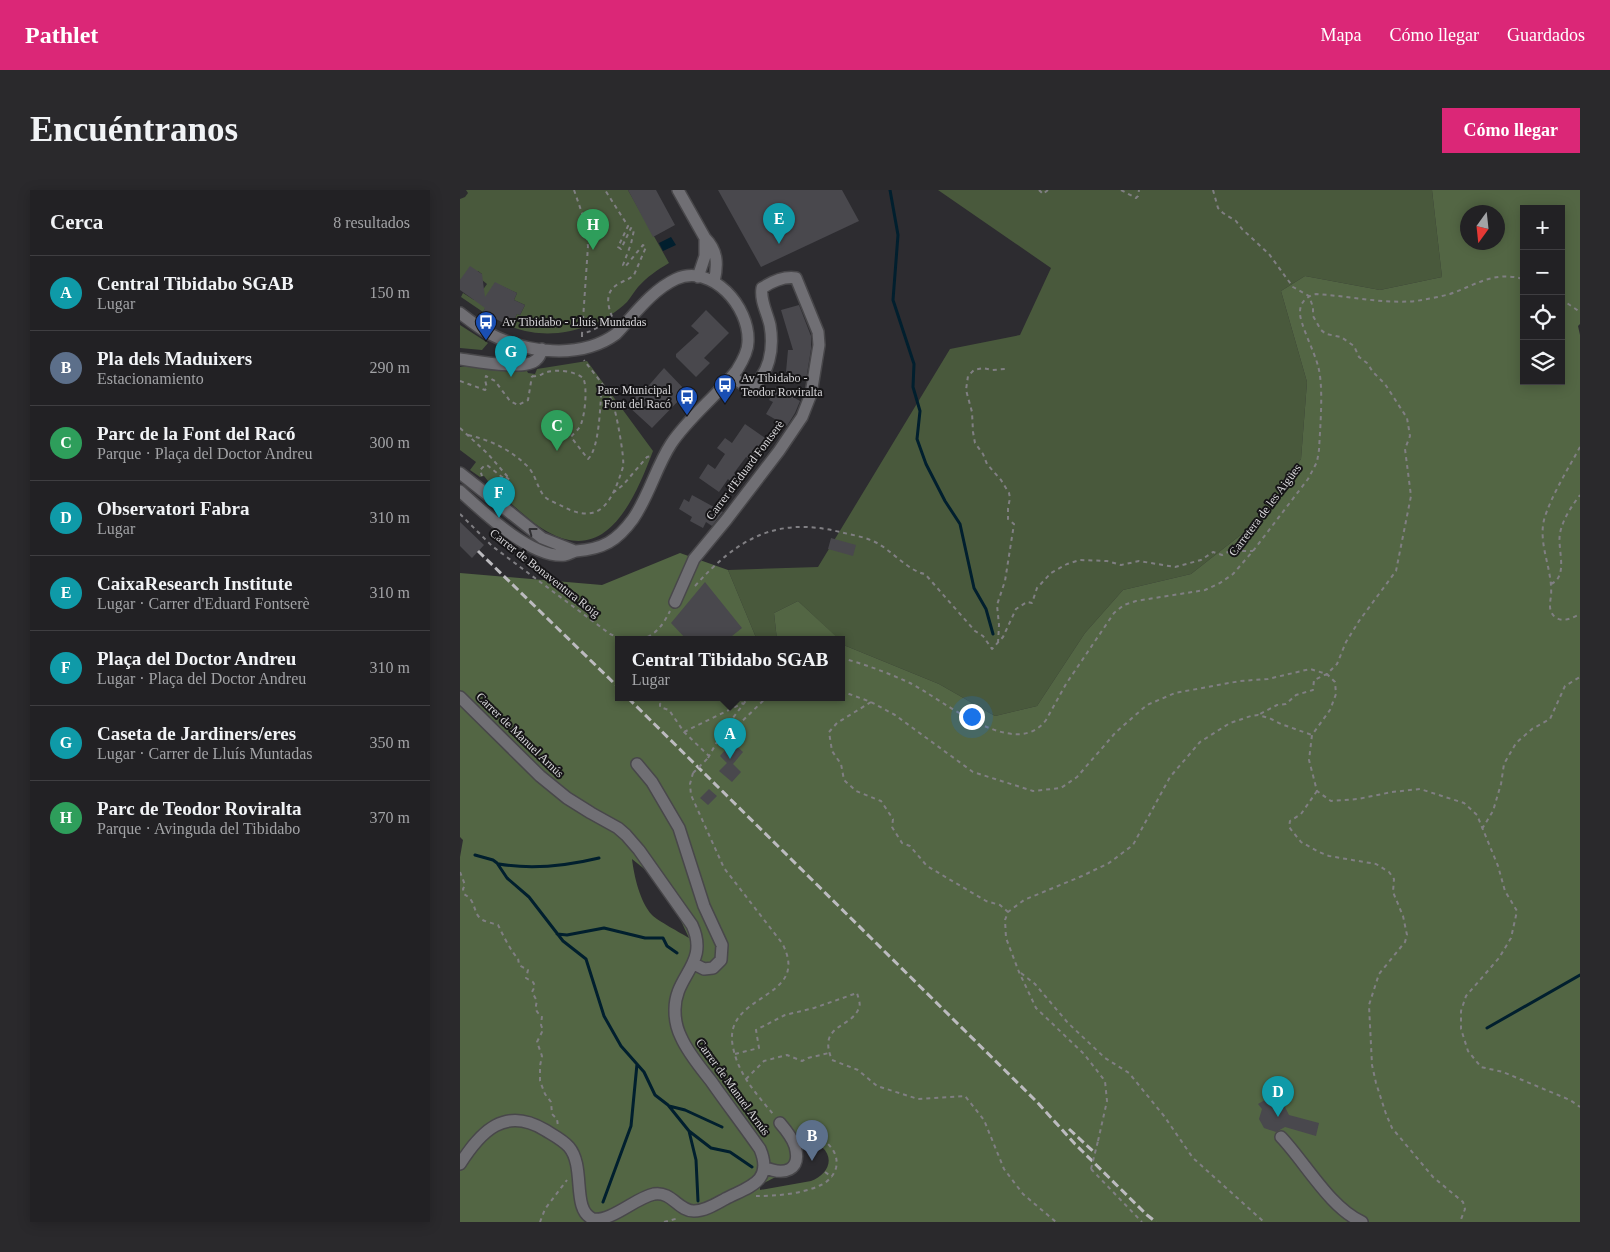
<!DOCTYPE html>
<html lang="es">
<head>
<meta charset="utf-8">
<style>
  :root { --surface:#222124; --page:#2a292c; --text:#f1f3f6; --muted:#a2a3a6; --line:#3f3e41; --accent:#db2777 }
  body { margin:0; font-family:"Times New Roman",serif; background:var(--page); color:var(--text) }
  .controls { position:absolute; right:15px; top:15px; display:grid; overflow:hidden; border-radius:0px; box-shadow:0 2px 12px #0003 }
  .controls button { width:45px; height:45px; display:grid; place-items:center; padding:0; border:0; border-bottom:1px solid var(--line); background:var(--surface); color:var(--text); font:25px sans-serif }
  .compass { position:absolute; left:1000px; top:15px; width:45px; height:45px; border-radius:50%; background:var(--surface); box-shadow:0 2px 12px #0003; rotate:195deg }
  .you { position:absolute; left:511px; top:526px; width:18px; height:18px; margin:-12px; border:4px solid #fff; border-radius:50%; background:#1a73e8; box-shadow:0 0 0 8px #1a73e833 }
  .badge { display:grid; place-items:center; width:32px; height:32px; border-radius:50%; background:var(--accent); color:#fff; font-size:16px; font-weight:700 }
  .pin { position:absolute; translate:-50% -41px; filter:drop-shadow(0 1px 2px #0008) }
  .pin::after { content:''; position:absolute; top:26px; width:18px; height:15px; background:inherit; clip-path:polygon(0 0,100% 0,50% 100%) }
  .popup { position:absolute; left:155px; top:446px; width:230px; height:65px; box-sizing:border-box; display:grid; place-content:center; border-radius:0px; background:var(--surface); filter:drop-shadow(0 1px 4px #0005); font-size:16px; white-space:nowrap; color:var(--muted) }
  .popup b { font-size:19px; color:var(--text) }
  .popup::after { content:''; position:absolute; left:50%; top:100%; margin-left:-10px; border:10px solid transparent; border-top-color:var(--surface) }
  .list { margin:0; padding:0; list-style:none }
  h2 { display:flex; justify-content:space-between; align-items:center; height:65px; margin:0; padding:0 20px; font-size:21px }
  h2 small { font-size:16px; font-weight:400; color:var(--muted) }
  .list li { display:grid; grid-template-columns:32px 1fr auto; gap:15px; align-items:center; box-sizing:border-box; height:75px; padding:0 20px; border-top:1px solid var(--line) }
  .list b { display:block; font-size:19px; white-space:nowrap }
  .list p { margin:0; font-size:16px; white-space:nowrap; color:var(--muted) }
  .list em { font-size:16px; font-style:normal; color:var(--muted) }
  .icon { flex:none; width:28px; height:28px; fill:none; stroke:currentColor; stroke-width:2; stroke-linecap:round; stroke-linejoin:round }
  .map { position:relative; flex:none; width:1120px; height:1032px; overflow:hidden; border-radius:0px }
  header { display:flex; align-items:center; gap:30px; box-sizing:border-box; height:70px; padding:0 25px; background:var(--accent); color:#fff }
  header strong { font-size:24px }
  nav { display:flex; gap:28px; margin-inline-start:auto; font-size:18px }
  .intro { display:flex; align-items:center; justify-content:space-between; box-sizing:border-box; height:120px; padding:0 30px }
  h1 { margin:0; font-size:35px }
  .button { padding:12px 22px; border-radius:0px; background:var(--accent); color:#fff; font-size:18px; font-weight:700 }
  main { display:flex; gap:30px; padding:0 30px }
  aside { flex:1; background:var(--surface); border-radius:0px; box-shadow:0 2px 12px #0003 }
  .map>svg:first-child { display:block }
  .green { fill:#49593c }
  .forest { fill:#536644; fill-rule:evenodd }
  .water { fill:#011f2e }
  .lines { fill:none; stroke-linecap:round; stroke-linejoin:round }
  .stream { stroke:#011f2e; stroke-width:3 }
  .building { fill:#49484d }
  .minor-casing { stroke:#48474a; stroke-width:14 }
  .path { stroke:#807f83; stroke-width:2; stroke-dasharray:4 4; stroke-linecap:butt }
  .minor { stroke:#706f74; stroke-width:11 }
  .rail { stroke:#bcbbbf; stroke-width:3; stroke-dasharray:8 4; stroke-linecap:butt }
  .path-bridge { stroke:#807f83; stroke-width:2; stroke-dasharray:4 4; stroke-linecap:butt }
  .oneway { stroke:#313033 }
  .labels { text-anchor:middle; stroke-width:4; stroke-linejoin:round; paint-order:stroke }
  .poi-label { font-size:12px; fill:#d7d6d9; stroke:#161517; text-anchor:start }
  .street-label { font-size:12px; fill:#d7d6d9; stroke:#161517 }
</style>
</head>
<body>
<header>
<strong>Pathlet</strong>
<nav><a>Mapa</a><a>Cómo llegar</a><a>Guardados</a></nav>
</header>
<div class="intro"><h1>Encuéntranos</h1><a class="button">Cómo llegar</a></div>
<main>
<aside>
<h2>Cerca<small>8 resultados</small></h2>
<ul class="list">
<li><span class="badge" style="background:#0f9aa8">A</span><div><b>Central Tibidabo SGAB</b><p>Lugar</p></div><em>150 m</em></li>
<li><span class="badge" style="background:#5c6f8a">B</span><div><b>Pla dels Maduixers</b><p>Estacionamiento</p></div><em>290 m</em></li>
<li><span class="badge" style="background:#2e9e5b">C</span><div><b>Parc de la Font del Racó</b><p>Parque · Plaça del Doctor Andreu</p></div><em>300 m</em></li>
<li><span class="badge" style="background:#0f9aa8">D</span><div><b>Observatori Fabra</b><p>Lugar</p></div><em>310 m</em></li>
<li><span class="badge" style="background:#0f9aa8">E</span><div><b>CaixaResearch Institute</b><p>Lugar · Carrer d'Eduard Fontserè</p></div><em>310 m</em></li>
<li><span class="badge" style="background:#0f9aa8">F</span><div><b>Plaça del Doctor Andreu</b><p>Lugar · Plaça del Doctor Andreu</p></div><em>310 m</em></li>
<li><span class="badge" style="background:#0f9aa8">G</span><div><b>Caseta de Jardiners/eres</b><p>Lugar · Carrer de Lluís Muntadas</p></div><em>350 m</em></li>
<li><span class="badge" style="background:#2e9e5b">H</span><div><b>Parc de Teodor Roviralta</b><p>Parque · Avinguda del Tibidabo</p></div><em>370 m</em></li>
</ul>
</aside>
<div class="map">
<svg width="1120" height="1032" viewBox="0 0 1120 1032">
  <rect width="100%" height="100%" fill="#2d2c30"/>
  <path class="green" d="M6 0H168L209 73C197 80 187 87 178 97 174 102 171 107 167 112 144 135 103 148 71 142 63 141 56 138 49 136L52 129 54 130 57 124 60 125 65 115 54 110 57 103 35 93 28 113 23 122 1 107 3 103 14 110 17 108 27 94 22 90V84L18 81 0 90V9L5 7 8 3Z
    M478 0H972L982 87 920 100 845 86 821 101 847 192 841 269 787 340 731 384 663 400 625 443 577 516 535 526 479 494 386 456 338 411 314 423 317 450H297L268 380 358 377 490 159 560 145 591 78Z
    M0 135 28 153 22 160 0 158Z
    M127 171 193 261C168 328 135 388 62 323 49 312 34 300 24 286L20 287 10 280 16 272 0 260V177L7 176 58 182 67 181 68 183 75 184 77 179Z"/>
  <path class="forest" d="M972 0H1120V134L1118 136 1120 145V1032H0V667L3 650 0 647V383L142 395 220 363 268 380 297 450H159V508H381V451L386 456 479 494 535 526 577 516 625 443 663 400 731 384 787 340 841 269 847 192 821 101 845 86 920 100 982 87ZM1064 19H1101V191H1064ZM1008 22H1038V52H1008ZM172 669 193 686 215 718 229 748C221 743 198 731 192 725 180 712 174 686 172 669ZM341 944C348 948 357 951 362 957 376 970 366 986 351 991L300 1000V995L331 979 334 955Z
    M338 411 380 450H317L314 423Z"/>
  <path class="water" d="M211 47 216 55 203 61 199 53Z"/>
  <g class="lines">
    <path class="stream" d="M430 0 438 45 433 110 454 174 453 197 460 221 457 249 466 274 485 311 500 334 514 398 526 419 533 444
      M15 665 33 670 37 673 47 688 69 707 103 751 126 769 144 826 161 856 184 882 195 905 208 915 229 941 236 970 238 1011
      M39 674C73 680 106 676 139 668
      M97 744 107 745 144 738 185 748H203L207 756 217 763
      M1027 838 1120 785
      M209 916 225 920 262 937
      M229 941 251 958 270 962 292 977
      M143 1012 171 936 177 874"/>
  </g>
  <path class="building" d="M168 0H196L215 35 193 47Z
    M258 0H382L399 31 301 77Z
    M10 76 22 84 25 107 35 92 57 103 54 110 65 115 60 125 57 124 54 130 52 129 49 136 23 122 25 118 0 100V90Z
    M339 115 351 146V159L346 190 330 188V182H326L328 160H333L321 120Z
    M246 120 269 143 244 168 250 173 236 187 216 167V164L239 143 231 136Z
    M204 178 227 202 192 238 168 216 182 199 184 201Z
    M316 197 340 211 335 223 327 236 306 224 313 212 309 210Z
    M285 234 308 250 304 256 306 258 295 274 286 267 274 283 276 285 271 292 268 289 259 302 239 288 248 274 255 279 265 264 257 258 265 248 272 253Z
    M232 305 263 322 252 336 246 332 243 338 230 331 232 327 219 319 224 309 229 312Z
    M0 332 24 355 12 368 0 356Z
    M371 348 396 355 393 366 368 359Z
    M245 392 282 438 267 450H227L211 433Z
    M272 552 283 562 273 574 281 582 272 592 259 581 267 573 260 566Z
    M249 599 257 606 248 615 240 608Z
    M812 906 815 912 824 915 829 925 859 933 856 946 825 937 816 942 804 938 799 929 802 919 798 914Z"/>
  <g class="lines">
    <g class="minor-casing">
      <path id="minor" d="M218 0 245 48C258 61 258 75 254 92
        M238 87 245 66V48
        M0 123C9 130 18 137 28 143 66 163 120 170 156 144 174 125 192 100 216 89 252 73 290 117 288 152 288 162 282 172 277 180 257 206 229 227 211 254 196 277 189 306 173 329 157 351 143 359 116 361 112 362 109 364 105 365 72 369 23 322 0 301
        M0 169C15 171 65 181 76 170 79 168 81 163 82 159
        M0 283 82 348 115 361
        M215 412 234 369 267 329 319 261 342 227 351 204 359 155 358 142 336 88C324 86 313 91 302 98 300 111 307 122 310 135 314 158 310 186 289 198L272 187
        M0 507 80 586 107 608 131 623 158 638 166 645 179 660 232 735C250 774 214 785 215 821 215 830 217 839 221 847 228 863 240 877 251 891 267 914 284 936 300 959 314 992 288 997 265 1009 256 1014 245 1021 234 1021 218 1021 212 1001 194 1004 175 1008 151 1032 133 1029 111 1020 126 977 109 957 103 950 93 945 85 940 45 916 21 941 0 974
        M177 574 192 592 219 638 244 716 262 755 261 770 253 778 244 779 234 774
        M821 947C845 972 870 1018 902 1032
        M304 977C324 986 342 981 335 956 332 947 326 940 320 933"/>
    </g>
    <path class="path" d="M114 0 123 26 128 56 122 144
      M579 0 583 4 588 0
      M661 0 676 8 678 6 679 0
      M753 0 758 18 763 23 776 31 782 39 809 64 833 97 849 106 853 117V126L861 140 866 144 881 147 894 156 899 167 907 173 913 182 925 194 947 228 950 246 945 259 951 306 936 381 899 431 886 452 877 474 867 484 854 490 853 500 836 505 826 514 817 515 798 525
      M1101 109 1120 122
      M122 147V144L131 141 153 129C147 115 144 101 160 93 165 90 170 89 174 85L186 57 183 55 165 77 163 75 171 54 174 40 171 38 161 59 158 57 168 36 145 0
      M72 186C79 187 81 184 87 182 98 179 114 181 123 188 128 196 125 230 119 238 117 241 113 244 111 247L128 269C140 258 140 212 142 195
      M0 191 25 200 27 198 25 190 26 186 35 191 50 211 58 215 68 210 72 186
      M0 238 28 264 47 286 44 288 42 287 27 275 24 276 20 280 22 286
      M8 245C30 250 49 259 65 274 76 283 76 296 84 306 89 311 98 314 104 317 142 337 153 308 163 277 165 269 156 220 152 211 146 196 133 183 124 170
      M1120 257C1109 277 1090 308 1084 330 1078 355 1093 380 1091 406 1090 413 1088 421 1095 427 1103 433 1112 428 1120 424
      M46 287 51 291
      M153 303 163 295 187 267 192 266
      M0 324 32 356 150 444 164 450
      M1091 394C1109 386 1097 359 1100 343 1103 329 1111 317 1120 305
      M235 396C277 349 316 326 380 342 392 345 406 347 417 353 432 361 450 382 465 384L515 441 523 446 532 459 543 447 556 419 567 412 572 413 577 398 591 383 607 374 620 370 647 371 661 375 679 371 715 377 741 370 753 362 762 365 770 361H793
      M180 450C196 445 203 435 210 421
      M538 453 539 435 537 415 545 391 554 334 548 329V318L550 308 549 303 541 290 527 274 523 264 515 253 513 242 512 222 506 200 508 186 514 180 523 178 532 180 545 179 547 176
      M381 468C405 474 428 483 450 493 482 509 555 572 586 530L606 494 654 423 664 415 676 411 745 400 760 393 773 384 793 361 848 289 857 272 859 260C860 239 864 196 858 176 855 163 839 132 840 122 840 112 847 106 856 104 889 106 922 114 956 111 967 109 979 107 990 104 1018 94 1033 81 1064 89
      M381 501 411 512 435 525 513 582 573 601 601 598 617 587 656 542 687 515 715 503 780 491 808 489 850 479 867 484 875 492 876 504 870 520 852 545 849 570 857 601 871 611 898 609 932 602 960 599 1004 613 1017 625 1038 676 1045 701 1057 721 1051 748 1039 768 1006 806 1001 821V839L1008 861 1021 877 1043 882 1110 910 1120 917
      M207 508 200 514V517L209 520 224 542 249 566
      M411 512 377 533 369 542 372 561 381 574 384 590 396 601 421 611 433 629 432 637 442 653 450 656 467 676 526 711 540 715 548 722
      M263 541 273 540 306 508
      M224 542 283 513
      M248 568 263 541 288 508
      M233 583 230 594 231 605 264 678 322 753C353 811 261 802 273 857 278 884 297 905 314 925
      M857 601 841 624 830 631 829 637 841 652 859 662 869 666 916 674 929 682 934 689 933 702 943 726 947 745 945 752 919 784 909 815 912 875 916 893 926 924 932 938 973 987 1003 1012 1005 1019 1000 1032
      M1022 639 1033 621 1041 594 1044 574 1056 553 1072 539 1090 529 1105 496 1120 487
      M0 682 5 695 3 699 4 704C16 711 13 720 19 727 23 732 33 733 38 735 42 743 52 764 58 768L59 775 68 780 66 788 73 792 75 796 72 802 77 811C75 818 75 822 82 826L81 835 83 840 77 852 82 866 80 876V891L85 904 91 912 92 924 97 929 98 936
      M561 783 575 794 608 833 645 868 669 883 704 926 733 968 804 1032
      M275 864 299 858 296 840 325 825 354 818 397 803C398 807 401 814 399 818 391 839 357 834 372 870L398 880 417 896 458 909 505 906 524 930 544 979 563 1004 596 1032
      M286 889 304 871 327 865 342 871 348 868 369 863
      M638 951 647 911 645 891 624 864 576 818 559 782 546 748 545 730 548 722 564 710 622 686 649 673 673 655 710 587 740 552 770 533 791 526 798 525 809 528 821 534 852 545
      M631 979 682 1032
      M365 982 372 987
      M296 1006C316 1006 342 1004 361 995 368 992 374 985 376 978 381 955 354 943 337 937
      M80 1032 85 1019 107 990
      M204 1032 219 1028"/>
    <use href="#minor" class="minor"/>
    <path class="rail" d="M18 361 159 498
      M168 508 577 912 615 954 687 1025 696 1032
      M609 939 635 963"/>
    <path class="path-bridge" d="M233 583 248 568
      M631 979 638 951"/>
  </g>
  <defs><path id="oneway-chevron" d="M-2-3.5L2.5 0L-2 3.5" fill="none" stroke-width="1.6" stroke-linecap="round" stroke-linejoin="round" transform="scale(1.25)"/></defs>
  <use class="oneway" href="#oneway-chevron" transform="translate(72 341) rotate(-143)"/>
  <defs>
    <g id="bus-pin" transform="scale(1.125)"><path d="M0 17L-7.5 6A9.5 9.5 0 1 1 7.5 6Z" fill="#1a4fb4" stroke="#161517"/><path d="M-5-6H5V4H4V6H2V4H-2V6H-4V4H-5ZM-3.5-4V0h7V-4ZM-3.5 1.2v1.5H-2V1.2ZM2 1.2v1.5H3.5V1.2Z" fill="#fff"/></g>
  </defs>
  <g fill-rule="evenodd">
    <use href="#bus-pin" x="26" y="132"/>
    <use href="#bus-pin" x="265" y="195"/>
    <use href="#bus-pin" x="227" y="207"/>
  </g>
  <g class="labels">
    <g class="poi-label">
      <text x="42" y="136">Av Tibidabo - Lluís Muntadas</text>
      <text x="281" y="192">Av Tibidabo -<tspan x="281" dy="14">Teodor Roviralta</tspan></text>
      <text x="211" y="204" text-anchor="end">Parc Municipal<tspan x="211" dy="14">Font del Racó</tspan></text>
    </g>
    <g class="street-label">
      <text transform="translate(285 280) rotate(-53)" y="4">Carrer d'Eduard Fontserè</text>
      <text transform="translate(805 320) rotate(-53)" y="4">Carretera de les Aigües</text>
      <text transform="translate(85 383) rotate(38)" y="4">Carrer de Bonaventura Roig</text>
      <text transform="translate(60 545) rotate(44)" y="4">Carrer de Manuel Arnús</text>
      <text transform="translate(273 897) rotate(54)" y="4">Carrer de Manuel Arnús</text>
    </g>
  </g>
</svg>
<div class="controls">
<button>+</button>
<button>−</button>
<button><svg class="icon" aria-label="locate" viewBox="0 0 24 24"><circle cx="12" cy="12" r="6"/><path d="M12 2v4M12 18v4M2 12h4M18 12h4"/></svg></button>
<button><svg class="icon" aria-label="layers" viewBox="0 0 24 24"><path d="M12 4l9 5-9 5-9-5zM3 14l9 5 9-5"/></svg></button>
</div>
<svg class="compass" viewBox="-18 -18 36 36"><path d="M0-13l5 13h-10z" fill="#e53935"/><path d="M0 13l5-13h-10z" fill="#a2a3a6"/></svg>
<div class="you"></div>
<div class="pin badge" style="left:270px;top:569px;background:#0f9aa8">A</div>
<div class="popup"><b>Central Tibidabo SGAB</b>Lugar</div>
<div class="pin badge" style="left:352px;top:971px;background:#5c6f8a">B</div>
<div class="pin badge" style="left:97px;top:261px;background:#2e9e5b">C</div>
<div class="pin badge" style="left:818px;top:927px;background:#0f9aa8">D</div>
<div class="pin badge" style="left:319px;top:54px;background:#0f9aa8">E</div>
<div class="pin badge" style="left:39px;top:328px;background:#0f9aa8">F</div>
<div class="pin badge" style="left:51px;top:187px;background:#0f9aa8">G</div>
<div class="pin badge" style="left:133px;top:60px;background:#2e9e5b">H</div>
</div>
</main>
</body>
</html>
